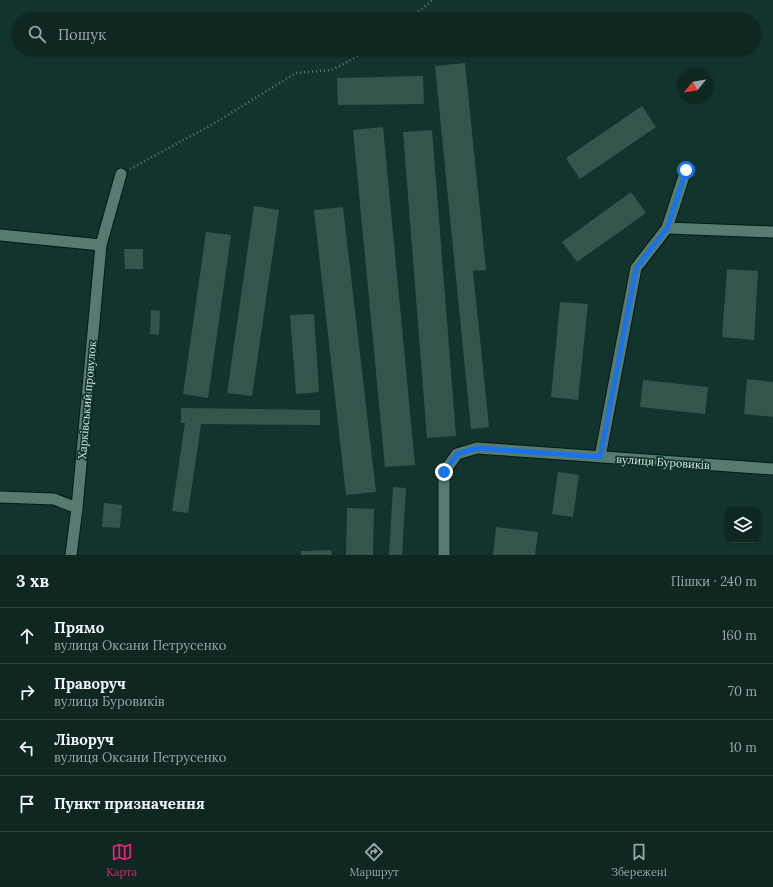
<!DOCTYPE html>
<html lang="uk">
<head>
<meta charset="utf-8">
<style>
  :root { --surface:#0e2721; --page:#172f2a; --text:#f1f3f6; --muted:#9ba5a5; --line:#2e443f; --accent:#db2777 }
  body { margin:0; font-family:Lora,serif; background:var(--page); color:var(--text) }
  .controls { position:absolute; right:12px; bottom:12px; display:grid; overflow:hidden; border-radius:8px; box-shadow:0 1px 3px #0004 }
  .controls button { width:36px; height:36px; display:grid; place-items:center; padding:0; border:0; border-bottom:1px solid var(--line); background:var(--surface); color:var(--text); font:20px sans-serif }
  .compass { position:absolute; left:677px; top:68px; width:36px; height:36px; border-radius:50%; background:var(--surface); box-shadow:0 1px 3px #0004; rotate:240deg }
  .stop { position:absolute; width:12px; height:12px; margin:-9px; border:3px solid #1a73e8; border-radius:50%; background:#fff }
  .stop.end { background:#1a73e8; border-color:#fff; box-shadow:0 1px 4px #0008 }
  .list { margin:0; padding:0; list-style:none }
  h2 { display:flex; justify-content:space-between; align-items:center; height:52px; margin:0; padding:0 16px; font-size:17px }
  h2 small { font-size:13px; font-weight:400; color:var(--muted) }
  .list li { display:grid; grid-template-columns:26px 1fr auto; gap:12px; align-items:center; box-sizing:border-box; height:56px; padding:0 16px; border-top:1px solid var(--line) }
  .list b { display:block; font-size:15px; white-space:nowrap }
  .list p { margin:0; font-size:13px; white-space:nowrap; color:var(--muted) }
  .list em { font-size:13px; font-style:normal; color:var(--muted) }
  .icon { flex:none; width:22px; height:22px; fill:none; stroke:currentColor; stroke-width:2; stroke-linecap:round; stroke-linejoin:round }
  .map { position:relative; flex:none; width:773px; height:555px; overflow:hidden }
  .search { position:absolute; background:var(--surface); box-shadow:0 1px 3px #0004; left:12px; right:12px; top:12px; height:44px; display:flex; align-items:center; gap:10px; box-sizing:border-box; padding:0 14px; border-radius:22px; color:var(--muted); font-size:15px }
  .sheet { height:276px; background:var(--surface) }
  nav { display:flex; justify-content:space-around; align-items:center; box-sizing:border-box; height:56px; border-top:1px solid var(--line); background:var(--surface); font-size:11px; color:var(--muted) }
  nav a { display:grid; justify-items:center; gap:2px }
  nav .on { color:var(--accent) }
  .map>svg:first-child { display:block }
  .building { fill:#33554c }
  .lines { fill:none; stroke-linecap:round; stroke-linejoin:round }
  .street-casing { stroke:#021b14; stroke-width:13 }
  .path { stroke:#607c74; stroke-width:2.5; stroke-dasharray:1 3; stroke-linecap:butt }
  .street { stroke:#587b71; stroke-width:11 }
  .route { stroke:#1a73e8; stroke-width:5 }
  .labels { text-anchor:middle; stroke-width:3.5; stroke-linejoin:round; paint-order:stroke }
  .street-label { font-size:11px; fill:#d5e8e1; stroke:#12342c }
</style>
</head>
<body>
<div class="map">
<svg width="773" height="555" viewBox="0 0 773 555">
  <rect width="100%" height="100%" fill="#12342c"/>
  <path class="building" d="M465 63 486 270 473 271 489 427 471 429 435 66Z
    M423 76 424 104 338 105 337 78Z
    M642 106 656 127 580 179 566 158Z
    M383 127 415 465 385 467 353 130Z
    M432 130 456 436 427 438 403 132Z
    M631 192 646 213 577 262 562 242Z
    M254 206 279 210 252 396 227 393Z
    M343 207 376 492 346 495 314 210Z
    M206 232 231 235 208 398 183 394Z
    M124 249H143V269H125Z
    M727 269 758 271 754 340 722 337Z
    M560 302 588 304 578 400 551 397Z
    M151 310 160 311 159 335 150 334Z
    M314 314 319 392 296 394 290 315Z
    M747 379 773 382V417L744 414Z
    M643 380 708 387 705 414 640 407Z
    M181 408 320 410V425L201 424 188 513 172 511 185 423H181Z
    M558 472 579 475 573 517 552 514Z
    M393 487 406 488 402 555H389Z
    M104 503 122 505 120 528 102 527Z
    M347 508 374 509 373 555H346Z
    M496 527 538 532 535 555H493Z
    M331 550 332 555H301V551Z"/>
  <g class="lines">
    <g class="street-casing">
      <path id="street" d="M667 228 773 232
        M0 235 101 245
        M600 457 636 268 667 228 686 170
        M0 497 54 499 77 508
        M71 555 77 508 101 245 121 174
        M444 555V472L457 454 477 448 773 469"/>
    </g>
    <path class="path" d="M409 19 433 0
      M130 169 213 124 296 73 332 70 371 49"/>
    <use href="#street" class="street"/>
  </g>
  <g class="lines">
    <path class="route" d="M444 472 457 454 477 448 600 457 636 268 667 228 686 170"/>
  </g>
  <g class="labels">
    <g class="street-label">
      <text transform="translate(87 400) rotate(-85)" y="4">Харківський провулок</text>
      <text transform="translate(663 462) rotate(4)" y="4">вулиця Буровиків</text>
    </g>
  </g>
</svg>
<div class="controls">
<button><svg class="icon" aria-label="layers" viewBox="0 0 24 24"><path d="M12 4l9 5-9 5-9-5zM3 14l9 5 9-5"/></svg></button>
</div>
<svg class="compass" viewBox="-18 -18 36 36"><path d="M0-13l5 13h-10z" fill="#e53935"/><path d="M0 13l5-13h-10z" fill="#9ba5a5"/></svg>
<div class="stop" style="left:686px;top:170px"></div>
<div class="stop end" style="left:444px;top:472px"></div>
<div class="search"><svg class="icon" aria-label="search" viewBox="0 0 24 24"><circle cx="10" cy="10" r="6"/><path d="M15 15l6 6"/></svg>Пошук</div>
</div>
<section class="sheet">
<h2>3 хв<small>Пішки · 240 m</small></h2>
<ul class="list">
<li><svg class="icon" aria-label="ahead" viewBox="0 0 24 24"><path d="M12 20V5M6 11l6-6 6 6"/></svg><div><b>Прямо</b><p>вулиця Оксани Петрусенко</p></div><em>160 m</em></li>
<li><svg class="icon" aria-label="right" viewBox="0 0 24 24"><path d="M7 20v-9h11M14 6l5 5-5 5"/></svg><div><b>Праворуч</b><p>вулиця Буровиків</p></div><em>70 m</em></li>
<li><svg class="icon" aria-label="left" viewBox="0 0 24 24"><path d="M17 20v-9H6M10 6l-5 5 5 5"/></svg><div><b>Ліворуч</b><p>вулиця Оксани Петрусенко</p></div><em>10 m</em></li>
<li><svg class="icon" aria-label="arrive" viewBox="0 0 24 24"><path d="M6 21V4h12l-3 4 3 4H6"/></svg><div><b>Пункт призначення</b></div></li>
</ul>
</section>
<nav>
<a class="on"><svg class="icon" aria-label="map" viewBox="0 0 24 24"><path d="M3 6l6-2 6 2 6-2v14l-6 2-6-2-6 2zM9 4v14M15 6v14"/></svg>Карта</a>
<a><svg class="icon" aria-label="directions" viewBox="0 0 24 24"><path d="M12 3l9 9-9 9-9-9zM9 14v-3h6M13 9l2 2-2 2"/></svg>Маршрут</a>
<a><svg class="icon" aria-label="saved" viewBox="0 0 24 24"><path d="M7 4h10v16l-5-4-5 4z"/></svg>Збережені</a>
</nav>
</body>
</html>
